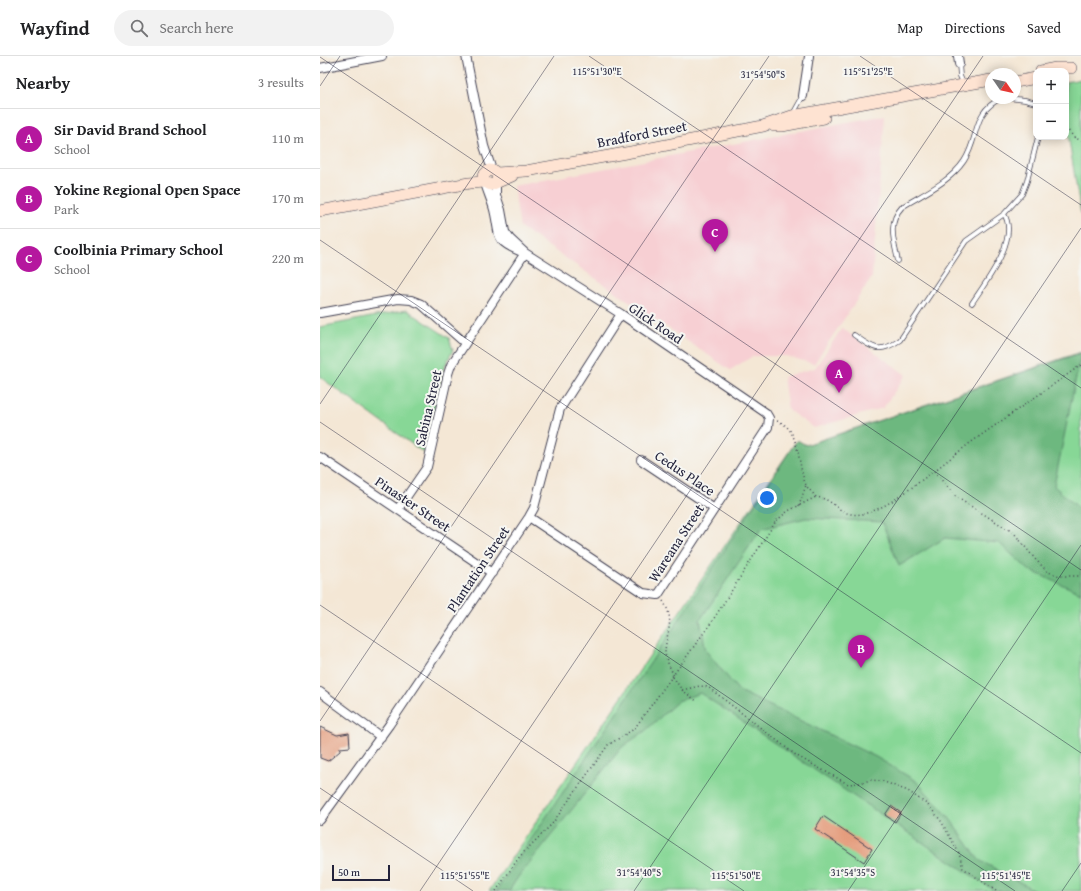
<!DOCTYPE html>
<html lang="en">
<head>
<meta charset="utf-8">
<style>
  :root { --surface:#fff; --page:#f2f2f2; --text:#202124; --muted:#757577; --line:#e0e0e0; --accent:#b5179e }
  body { margin:0; font-family:"Gentium Book Plus",serif; background:var(--page); color:var(--text) }
  .controls { position:absolute; right:12px; top:12px; display:grid; overflow:hidden; border-radius:8px; box-shadow:0 2px 10px #0003 }
  .controls button { width:36px; height:36px; display:grid; place-items:center; padding:0; border:0; border-bottom:1px solid var(--line); background:var(--surface); color:var(--text); font:20px sans-serif }
  .compass { position:absolute; left:665px; top:12px; width:36px; height:36px; border-radius:50%; background:var(--surface); box-shadow:0 2px 10px #0003; rotate:124deg }
  .scale { position:absolute; left:12px; bottom:10px; width:58px; box-sizing:border-box; padding-left:4px; border:2px solid #22223b; border-top:0; font-size:11px; line-height:14px; white-space:nowrap; color:#22223b; -webkit-text-stroke:3px #f6f6f2; paint-order:stroke }
  .you { position:absolute; left:447px; top:442px; width:14px; height:14px; margin:-10px; border:3px solid #fff; border-radius:50%; background:#1a73e8; box-shadow:0 0 0 6px #1a73e833 }
  .badge { display:grid; place-items:center; width:26px; height:26px; border-radius:50%; background:var(--accent); color:#fff; font-size:13px; font-weight:700 }
  .pin { position:absolute; translate:-50% -33px; filter:drop-shadow(0 1px 2px #0008) }
  .pin::after { content:''; position:absolute; top:21px; width:14px; height:12px; background:inherit; clip-path:polygon(0 0,100% 0,50% 100%) }
  .list { margin:0; padding:0; list-style:none }
  h2 { display:flex; justify-content:space-between; align-items:center; height:52px; margin:0; padding:0 16px; font-size:17px }
  h2 small { font-size:13px; font-weight:400; color:var(--muted) }
  .list li { display:grid; grid-template-columns:26px 1fr auto; gap:12px; align-items:center; box-sizing:border-box; height:60px; padding:0 16px; border-top:1px solid var(--line) }
  .list b { display:block; font-size:15px; white-space:nowrap }
  .list p { margin:0; font-size:13px; white-space:nowrap; color:var(--muted) }
  .list em { font-size:13px; font-style:normal; color:var(--muted) }
  .icon { flex:none; width:22px; height:22px; fill:none; stroke:currentColor; stroke-width:2; stroke-linecap:round; stroke-linejoin:round }
  .map { position:relative; flex:none; width:761px; height:835px; overflow:hidden }
  header { display:flex; align-items:center; gap:24px; box-sizing:border-box; height:56px; padding:0 20px; background:var(--surface); border-bottom:1px solid var(--line) }
  header strong { font-size:19px }
  nav { display:flex; gap:22px; margin-inline-start:auto; font-size:14px }
  .search { width:280px; height:36px; background:var(--page); display:flex; align-items:center; gap:10px; box-sizing:border-box; padding:0 14px; border-radius:22px; color:var(--muted); font-size:15px }
  main { display:flex }
  aside { flex:1; background:var(--surface) }
  .map>svg:first-child { display:block }
  .built { fill:#f7cfd3 }
  .green { fill:#87d796; stroke:#547c68 }
  .forest { fill:#6db87f; stroke:#486d5d }
  .building { fill:#e39675 }
  .lines { fill:none; stroke-linecap:round; stroke-linejoin:round }
  .lane-casing { stroke:#424052; stroke-width:5.5 }
  .street-casing { stroke:#424052; stroke-width:10 }
  .secondary-casing { stroke:#424052; stroke-width:12 }
  .path { stroke:#424052; stroke-width:1.5; stroke-dasharray:1 3; stroke-linecap:butt }
  .lane { stroke:#fff; stroke-width:4 }
  .street { stroke:#fff; stroke-width:8 }
  .secondary { stroke:#fee3d2; stroke-width:11 }
  .ticks { fill:none; stroke:#22223b; stroke-width:1; stroke-opacity:0.45 }
  .labels { text-anchor:middle; stroke-width:4; stroke-linejoin:round; paint-order:stroke }
  .street-label { font-size:14px; fill:#22223b; stroke:#f6f6f2 }
  .ticks-label { font-size:10px; text-anchor:middle; fill:#22223b; stroke:#f6f6f2; stroke-width:4; stroke-linejoin:round; paint-order:stroke }
</style>
</head>
<body>
<header>
<strong>Wayfind</strong>
<div class="search"><svg class="icon" aria-label="search" viewBox="0 0 24 24"><circle cx="10" cy="10" r="6"/><path d="M15 15l6 6"/></svg>Search here</div>
<nav><a>Map</a><a>Directions</a><a>Saved</a></nav>
</header>
<main>
<aside>
<h2>Nearby<small>3 results</small></h2>
<ul class="list">
<li><span class="badge">A</span><div><b>Sir David Brand School</b><p>School</p></div><em>110 m</em></li>
<li><span class="badge">B</span><div><b>Yokine Regional Open Space</b><p>Park</p></div><em>170 m</em></li>
<li><span class="badge">C</span><div><b>Coolbinia Primary School</b><p>School</p></div><em>220 m</em></li>
</ul>
</aside>
<div class="map">
<svg width="761" height="835" viewBox="0 0 761 835">
  <rect width="100%" height="100%" fill="#f6f6f2"/>
  <filter id="ink" filterUnits="userSpaceOnUse"><feTurbulence type="fractalNoise" baseFrequency=".025" numOctaves="2"/><feDisplacementMap in="SourceGraphic" scale="8" xChannelSelector="R" yChannelSelector="G"/><feConvolveMatrix kernelMatrix="1 2 1 2 8 2 1 2 1" color-interpolation-filters="sRGB"/></filter>
  <filter id="wash" filterUnits="userSpaceOnUse"><feTurbulence type="fractalNoise" baseFrequency=".012" numOctaves="4" result="noise"/><feDisplacementMap in="SourceGraphic" scale="16" xChannelSelector="R" yChannelSelector="G"/><feGaussianBlur stdDeviation="0.9" result="paint"/><feColorMatrix in="noise" values="0 0 0 0 0 0 0 0 0 0 0 0 0 0 0 0 0 1.4 0 .05"/><feComposite in="paint" operator="in"/></filter>
  <g filter="url(#wash)">
    <rect width="100%" height="100%" fill="#f4e7d5"/>
    <path class="built" d="M565 59 552 221 494 308 466 300H433L410 314 200 171 193 130Z
      M522 272 586 319 563 352 494 372 468 354 463 321 495 312Z"/>
    <path class="green" d="M761 23V159L746 66V26Z
      M87 254 129 282 133 294 123 314 104 397 0 321V271Z
      M761 296V835H169L477 384 486 389Z"/>
    <path class="forest" d="M761 297 734 430 761 454V537L709 514 679 487 625 482 579 510 562 466 486 462 441 473 380 564 386 595 419 635 556 701 596 725 628 760 659 804 716 835H675L380 637 358 645 325 675 302 691 198 821 189 835H176L331 606 477 384 486 389Z"/>
    <g id="blocks">
      <path class="building" d="M0 671 17 679 29 677 30 691 20 692V695L8 705 0 702Z
        M571 750 581 757 575 766 565 759Z
        M503 760 552 793 544 806 495 773Z"/>
    </g>
  </g>
  <g filter="url(#ink)">
    <use href="#blocks" fill-opacity="0" stroke="#424052" stroke-width="1"/>
    <g class="lines">
      <g class="lane-casing">
        <path id="lane" d="M639 8 640 20 643 27
          M688 42 705 44 716 47
          M473 58 483 40
          M578 205C574 186 567 167 582 151 603 138 630 126 644 105 660 81 651 56 682 42
          M652 247C665 227 700 183 684 158
          M534 279C554 293 559 298 580 284L646 185 684 158 702 138 707 125 718 81"/>
      </g>
      <g class="street-casing">
        <path id="street" d="M146 0 164 90 172 114
          M638 0 639 8
          M0 12 62 0
          M483 40 489 0
          M165 127C168 138 173 147 175 158 180 182 175 185 202 196
          M176 127V139L181 154 185 176 190 183 205 197 301 258 446 357 449 362 448 371 338 539 323 537 209 461
          M0 257 78 243 91 244 101 248 145 287
          M0 401 172 517
          M321 404 393 452
          M78 453 107 411 128 318 131 309 205 197
          M0 636 61 681
          M0 764 69 669 209 461 214 452 240 353 301 258"/>
      </g>
      <g class="secondary-casing">
        <path id="secondary" d="M721 15 736 12H751
          M695 26 716 22
          M454 70H462L504 62
          M177 117 206 115 311 96 443 70 472 60 671 24
          M177 125 178 119 174 115 169 114 163 120 165 126 171 129 192 120
          M0 155 149 127 165 126"/>
      </g>
      <path class="path" d="M746 72 754 81 761 85
        M457 365C481 372 477 410 486 429 488 433 493 437 496 441 514 443 515 455 531 458 556 463 594 429 614 415L636 441 694 477 715 503 728 516 740 520H761
        M614 415 650 387 761 309
        M479 450 486 429
        M343 545C356 565 346 576 345 596 345 603 351 613 354 620
        M353 621 362 634 380 630 388 631 477 700 528 728 539 727 551 724 562 725 588 735 608 749 621 765 639 797 643 812 676 835
        M362 634 378 646
        M176 835 200 800 232 768 288 689 314 673 391 567 456 465 468 455 496 441"/>
      <use href="#lane" class="lane"/>
      <use href="#street" class="street"/>
      <use href="#secondary" class="secondary"/>
    </g>
  </g>
  <path class="ticks" d="M269 0 761 332M540 0 761 149M0 1 761 514M0 30 20 0M0 184 761 697M0 348 234 0M0 366 695 835M0 549 424 835M0 665 449 0M0 732 153 835M100 835 663 0M314 835 761 172M528 835 761 489M742 835 761 807"/>
  <g class="labels">
    <g class="street-label">
      <text transform="translate(322 78) rotate(-11)" y="5">Bradford Street</text>
      <text transform="translate(336 267) rotate(34)" y="5">Glick Road</text>
      <text transform="translate(108 352) rotate(-77)" y="5">Sabina Street</text>
      <text transform="translate(365 417) rotate(34)" y="5">Cedus Place</text>
      <text transform="translate(93 448) rotate(34)" y="5">Pinaster Street</text>
      <text transform="translate(356 487) rotate(-57)" y="5">Wareana Street</text>
      <text transform="translate(158 513) rotate(-56)" y="5">Plantation Street</text>
    </g>
  </g>
  <g class="ticks-label">
    <text x="277" y="19">115°51'30"E</text>
    <text x="548" y="19">115°51'25"E</text>
    <text x="443" y="22">31°54'50"S</text>
    <text x="319" y="820">31°54'40"S</text>
    <text x="533" y="820">31°54'35"S</text>
    <text x="145" y="823">115°51'55"E</text>
    <text x="416" y="823">115°51'50"E</text>
    <text x="686" y="823">115°51'45"E</text>
  </g>
</svg>
<div class="controls">
<button>+</button>
<button>−</button>
</div>
<svg class="compass" viewBox="-18 -18 36 36"><path d="M0-13l5 13h-10z" fill="#e53935"/><path d="M0 13l5-13h-10z" fill="#757577"/></svg>
<div class="scale">50 m</div>
<div class="you"></div>
<div class="pin badge" style="left:519px;top:337px">A</div>
<div class="pin badge" style="left:541px;top:612px">B</div>
<div class="pin badge" style="left:395px;top:196px">C</div>
</div>
</main>
</body>
</html>
